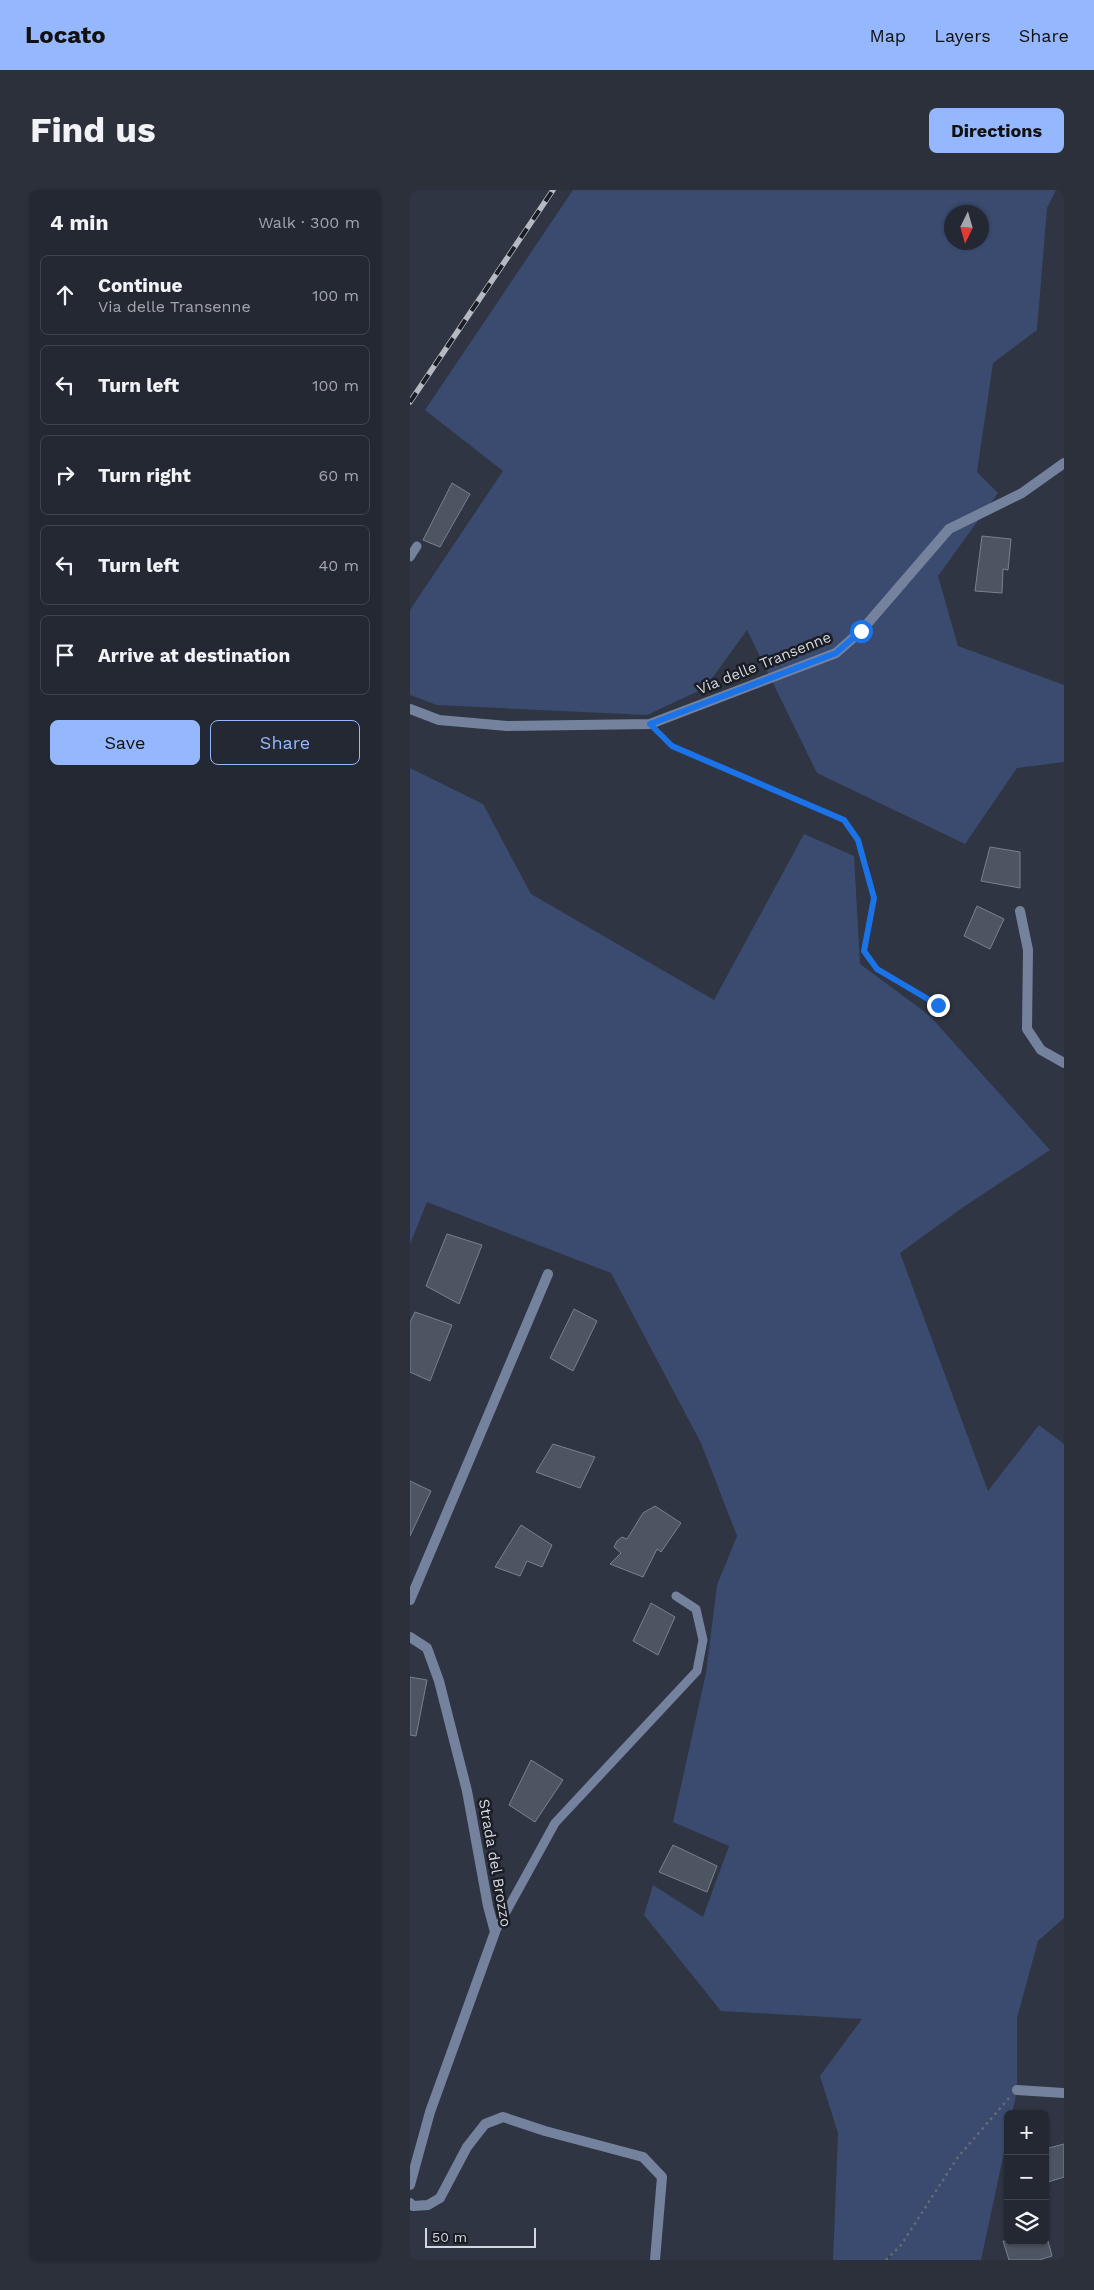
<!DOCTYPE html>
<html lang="en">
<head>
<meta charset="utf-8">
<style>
  :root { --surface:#232832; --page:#2b303a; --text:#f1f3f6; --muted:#a3a6ac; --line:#40444d; --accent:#95b7fd }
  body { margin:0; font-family:"Work Sans",sans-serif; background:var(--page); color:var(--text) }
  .controls { position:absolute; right:15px; bottom:15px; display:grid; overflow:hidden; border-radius:8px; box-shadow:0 1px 4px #0004 }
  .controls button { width:45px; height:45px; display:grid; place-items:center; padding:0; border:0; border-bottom:1px solid var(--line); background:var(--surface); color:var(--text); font:25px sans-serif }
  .compass { position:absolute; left:534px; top:15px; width:45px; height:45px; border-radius:50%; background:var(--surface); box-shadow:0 1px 4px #0004; rotate:185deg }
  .scale { position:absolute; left:15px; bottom:12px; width:111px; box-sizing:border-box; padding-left:5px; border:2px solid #d2d6de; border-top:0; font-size:14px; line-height:18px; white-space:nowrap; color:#d2d6de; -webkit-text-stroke:4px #1a1d23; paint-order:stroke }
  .stop { position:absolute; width:15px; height:15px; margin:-11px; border:4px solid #1a73e8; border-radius:50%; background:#fff }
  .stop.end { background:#1a73e8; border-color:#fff; box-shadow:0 1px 5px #0008 }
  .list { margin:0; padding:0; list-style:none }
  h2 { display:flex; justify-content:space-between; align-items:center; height:65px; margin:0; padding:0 20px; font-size:21px }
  h2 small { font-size:16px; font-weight:400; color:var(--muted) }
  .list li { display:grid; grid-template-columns:32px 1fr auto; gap:15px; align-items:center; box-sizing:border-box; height:80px; margin:0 10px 10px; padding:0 10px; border:1px solid var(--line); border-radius:8px }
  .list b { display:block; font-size:19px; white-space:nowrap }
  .list p { margin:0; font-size:16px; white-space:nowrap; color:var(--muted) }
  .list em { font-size:16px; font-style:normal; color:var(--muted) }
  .actions { display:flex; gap:10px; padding:15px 20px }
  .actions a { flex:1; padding:11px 0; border:1px solid var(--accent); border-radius:8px; text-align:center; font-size:18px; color:var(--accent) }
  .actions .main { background:var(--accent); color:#111 }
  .icon { flex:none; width:28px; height:28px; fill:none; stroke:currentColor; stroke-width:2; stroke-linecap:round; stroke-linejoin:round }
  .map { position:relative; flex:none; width:654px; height:2070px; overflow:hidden; border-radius:8px }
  header { display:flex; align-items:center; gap:30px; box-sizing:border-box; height:70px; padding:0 25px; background:var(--accent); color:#111 }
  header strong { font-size:24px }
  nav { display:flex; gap:28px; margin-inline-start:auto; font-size:18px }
  .intro { display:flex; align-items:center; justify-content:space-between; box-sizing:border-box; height:120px; padding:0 30px }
  h1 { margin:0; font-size:35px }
  .button { padding:12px 22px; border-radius:8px; background:var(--accent); color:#111; font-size:18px; font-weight:700 }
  main { display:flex; gap:30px; padding:0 30px }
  aside { flex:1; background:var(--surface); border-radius:8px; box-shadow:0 1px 4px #0004 }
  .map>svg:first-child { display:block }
  .green { fill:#3a4b6f; fill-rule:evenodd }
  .building { fill:#4e5562; stroke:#79818f }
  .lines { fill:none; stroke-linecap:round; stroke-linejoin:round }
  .path { stroke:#656a76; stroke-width:2.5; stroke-dasharray:2.5 4; stroke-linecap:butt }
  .service { stroke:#75829d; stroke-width:9 }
  .minor { stroke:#75829d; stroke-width:10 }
  .rail-casing { stroke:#b4b9c2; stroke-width:5.5 }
  .rail { stroke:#1a1d23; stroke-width:4; stroke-dasharray:11; stroke-linecap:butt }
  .route { stroke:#1a73e8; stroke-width:6 }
  .labels { text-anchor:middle; stroke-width:5; stroke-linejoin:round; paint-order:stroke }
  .street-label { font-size:15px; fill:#d2d6de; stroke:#1a1d23 }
</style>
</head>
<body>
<header>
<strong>Locato</strong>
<nav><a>Map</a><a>Layers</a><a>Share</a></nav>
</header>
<div class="intro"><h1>Find us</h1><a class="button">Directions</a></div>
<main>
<aside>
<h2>4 min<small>Walk · 300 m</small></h2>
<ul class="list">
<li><svg class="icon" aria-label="ahead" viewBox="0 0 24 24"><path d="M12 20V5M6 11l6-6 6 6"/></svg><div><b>Continue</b><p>Via delle Transenne</p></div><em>100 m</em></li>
<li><svg class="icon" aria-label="left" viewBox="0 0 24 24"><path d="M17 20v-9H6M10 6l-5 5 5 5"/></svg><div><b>Turn left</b></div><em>100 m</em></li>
<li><svg class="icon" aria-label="right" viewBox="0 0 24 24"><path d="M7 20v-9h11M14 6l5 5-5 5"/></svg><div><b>Turn right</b></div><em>60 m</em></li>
<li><svg class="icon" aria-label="left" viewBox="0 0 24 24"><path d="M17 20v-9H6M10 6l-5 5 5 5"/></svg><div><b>Turn left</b></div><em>40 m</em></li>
<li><svg class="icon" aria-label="arrive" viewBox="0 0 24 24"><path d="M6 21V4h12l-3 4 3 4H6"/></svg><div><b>Arrive at destination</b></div></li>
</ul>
<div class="actions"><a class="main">Save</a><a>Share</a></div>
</aside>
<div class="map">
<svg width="654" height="2070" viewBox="0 0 654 2070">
  <rect width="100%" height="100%" fill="#2f3542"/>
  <path class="green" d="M163 0H646L637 18 627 140 583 173 567 282 588 303 528 386 548 456 654 495V572L607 578 555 654 407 583 337 440 295 498 237 525 27 515 0 505V420L93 281 15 220ZM542 22H572V52H542Z
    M0 578 73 614 121 704 304 810 394 644 444 666 450 774 519 825 640 960 552 1018 490 1063 578 1301 629 1235 654 1254V1728L628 1751 607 1828V1900L602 1924H598V1944L571 2070H478L483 2063 476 2070H423L428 1943 410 1886 452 1829 311 1821 234 1725 243 1695 293 1727 319 1656 263 1632 296 1483 307 1395 327 1346 291 1253 201 1083 17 1012 0 1054Z"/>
  <path class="building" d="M42 293 60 304 30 357 13 350Z
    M572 346 601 349 598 380 593 379 592 403 565 401Z
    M580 657 610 662V698L571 691Z
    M567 716 594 729 580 759 554 746Z
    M37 1044 72 1055 49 1114 16 1096Z
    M164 1119 187 1131 163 1181 140 1168Z
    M5 1122 42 1135 20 1191 0 1182V1132Z
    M143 1254 185 1267 170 1298 126 1282Z
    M0 1291 21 1301 0 1346Z
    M245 1316 271 1333 251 1362 247 1359 233 1387 200 1374 211 1363 204 1357 207 1351 212 1347 217 1349 233 1323Z
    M111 1335 142 1355 132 1377 117 1371 110 1386 85 1377Z
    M241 1413 265 1427 248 1465 223 1451Z
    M0 1487 17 1490 6 1546 0 1545Z
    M121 1570 153 1590 125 1632 99 1615Z
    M263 1655 307 1676 297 1702 249 1682Z
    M654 1954V1987L635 1993V1959Z
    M593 2051H638L642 2066 629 2070H599Z"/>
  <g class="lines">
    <path class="path" d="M250 544 262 556 434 630 448 650 464 708 454 761 467 779 528 815
      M476 2070 491 2055 548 1967 599 1908"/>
    <path class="service" d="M0 367 7 356
      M85 1742 145 1633 287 1481 293 1450 286 1419 266 1406"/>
    <path class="minor" d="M0 519 29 530 97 536 240 534 426 463 451 441 539 339 612 303 654 273
      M610 721 618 760 617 839 631 860 654 873
      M0 1410 138 1084
      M0 1447 17 1458 29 1491 57 1601 78 1716 85 1742 20 1922 0 1995
      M607 1900 654 1903
      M0 2013 3 2016 18 2015 30 2008 57 1957 75 1934 93 1927 135 1941 233 1967 252 1987 245 2070"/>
    <g class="rail-casing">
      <path id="rail" d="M0 212 143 0"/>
    </g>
    <use href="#rail" class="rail"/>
  </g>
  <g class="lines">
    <path class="route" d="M451 441 426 463 240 534 262 556 434 630 448 650 464 708 454 761 467 779 528 815"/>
  </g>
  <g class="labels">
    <g class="street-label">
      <text transform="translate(354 473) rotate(-22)" y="5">Via delle Transenne</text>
      <text transform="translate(85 1673) rotate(80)" y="5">Strada del Brozzo</text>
    </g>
  </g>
</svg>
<div class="controls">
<button>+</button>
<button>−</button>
<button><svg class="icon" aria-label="layers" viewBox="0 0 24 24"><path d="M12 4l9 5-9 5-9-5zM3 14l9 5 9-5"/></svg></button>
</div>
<svg class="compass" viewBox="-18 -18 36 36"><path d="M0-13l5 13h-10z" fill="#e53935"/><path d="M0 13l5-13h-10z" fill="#a3a6ac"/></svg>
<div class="scale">50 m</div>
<div class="stop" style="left:451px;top:441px"></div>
<div class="stop end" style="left:528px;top:815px"></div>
</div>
</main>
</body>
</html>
